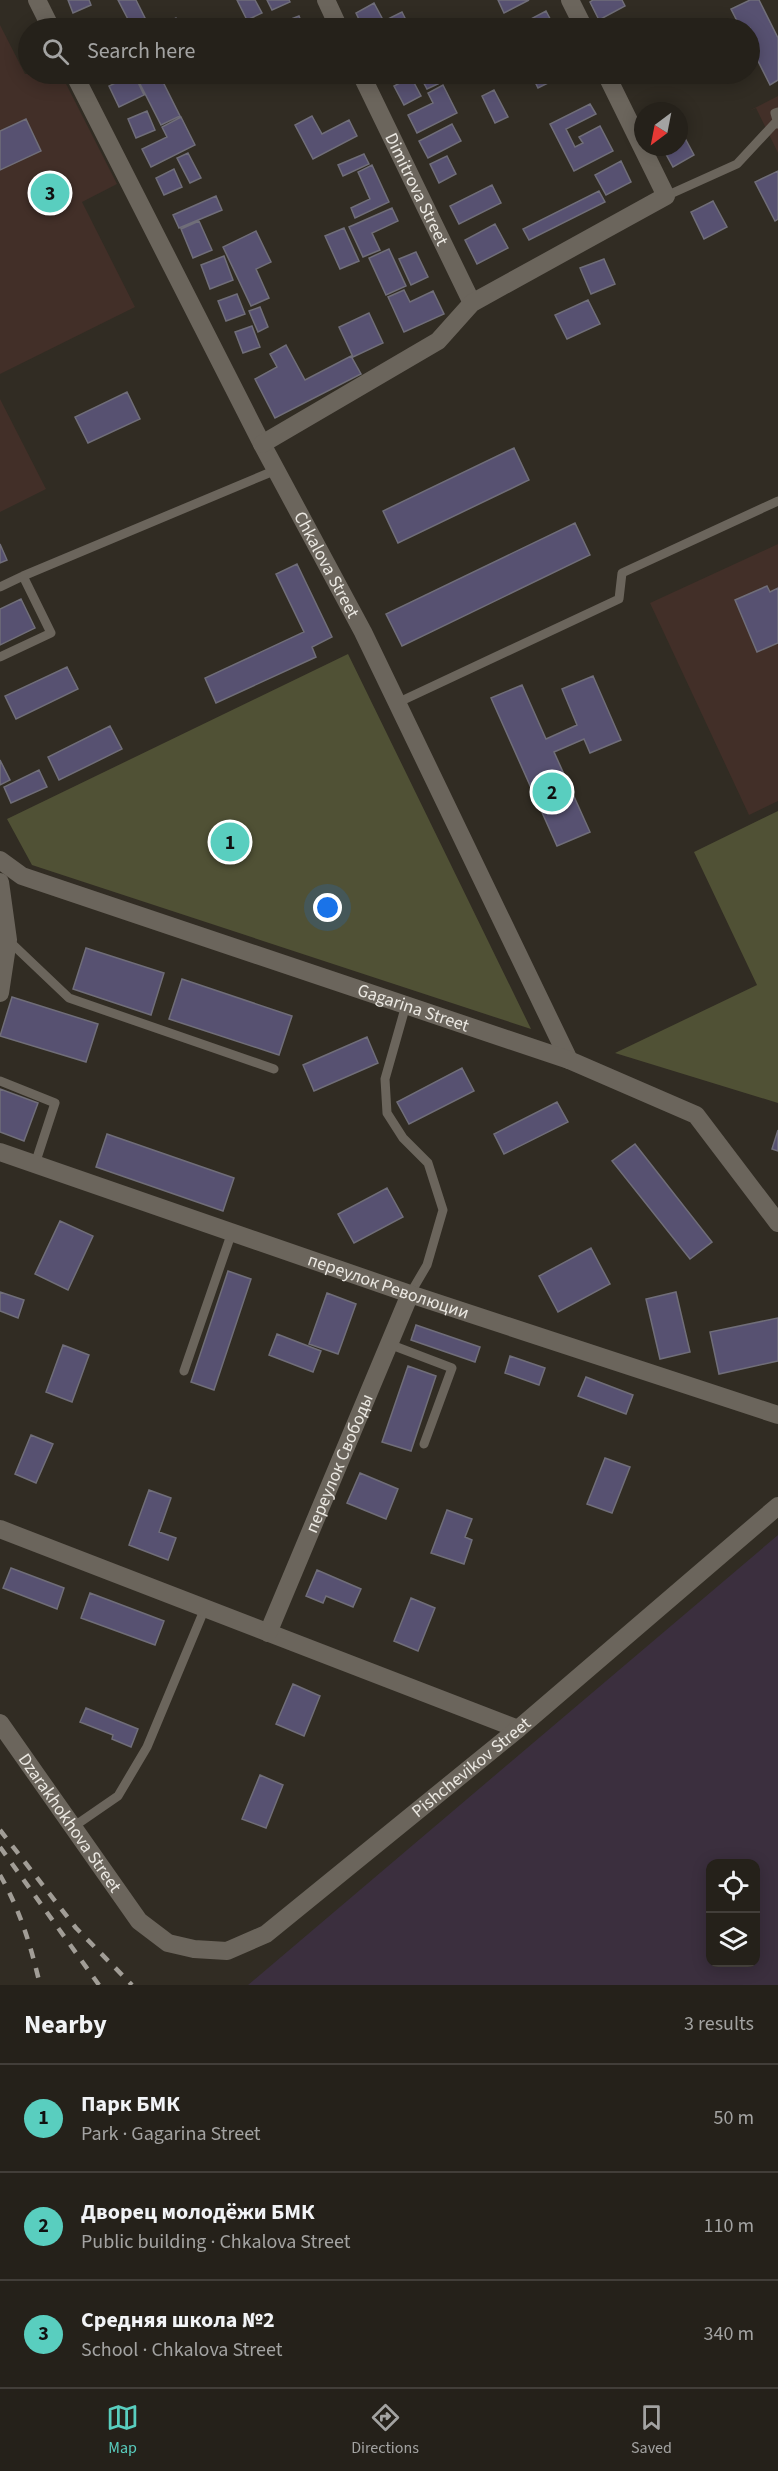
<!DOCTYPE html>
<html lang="en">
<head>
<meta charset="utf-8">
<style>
  :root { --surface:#25211a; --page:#312e27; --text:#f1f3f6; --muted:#a3a3a2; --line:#423e39; --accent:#59cebf }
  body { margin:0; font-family:"Source Sans 3",sans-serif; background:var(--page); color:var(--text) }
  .controls { position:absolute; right:18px; bottom:18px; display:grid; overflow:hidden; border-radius:12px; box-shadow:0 3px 15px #0003 }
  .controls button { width:54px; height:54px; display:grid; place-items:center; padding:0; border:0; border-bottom:2px solid var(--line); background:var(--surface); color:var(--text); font:30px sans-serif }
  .compass { position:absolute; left:634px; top:102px; width:54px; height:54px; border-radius:50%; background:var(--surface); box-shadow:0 3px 15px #0003; rotate:212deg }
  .you { position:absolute; left:328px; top:908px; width:21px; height:21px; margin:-15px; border:4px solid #fff; border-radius:50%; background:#1a73e8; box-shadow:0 0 0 9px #1a73e833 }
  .badge { display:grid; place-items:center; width:39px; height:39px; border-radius:50%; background:var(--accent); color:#111; font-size:20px; font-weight:700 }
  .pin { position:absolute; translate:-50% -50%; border:3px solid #fff; box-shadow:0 2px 6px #0006 }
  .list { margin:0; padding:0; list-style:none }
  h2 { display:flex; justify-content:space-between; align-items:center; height:78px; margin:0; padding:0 24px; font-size:26px }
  h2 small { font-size:20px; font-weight:400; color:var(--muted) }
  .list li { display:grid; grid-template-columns:39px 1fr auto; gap:18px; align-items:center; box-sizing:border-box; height:108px; padding:0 24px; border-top:2px solid var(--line) }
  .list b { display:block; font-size:22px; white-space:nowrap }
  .list p { margin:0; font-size:20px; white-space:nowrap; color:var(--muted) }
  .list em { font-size:20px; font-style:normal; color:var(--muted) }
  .icon { flex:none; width:33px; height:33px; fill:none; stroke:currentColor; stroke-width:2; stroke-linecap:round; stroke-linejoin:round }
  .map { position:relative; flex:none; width:778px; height:1985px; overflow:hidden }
  .search { position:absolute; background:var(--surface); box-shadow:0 3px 15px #0003; left:18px; right:18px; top:18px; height:66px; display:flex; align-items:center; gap:15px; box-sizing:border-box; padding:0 21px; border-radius:33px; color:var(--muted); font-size:22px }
  .sheet { height:402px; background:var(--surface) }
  nav { display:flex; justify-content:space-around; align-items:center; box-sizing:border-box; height:84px; border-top:2px solid var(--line); background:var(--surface); font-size:16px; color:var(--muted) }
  nav a { display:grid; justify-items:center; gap:3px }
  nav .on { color:var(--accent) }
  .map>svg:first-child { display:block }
  .industrial { fill:#3b2f3e; fill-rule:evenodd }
  .education { fill:#422f28 }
  .green { fill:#505135 }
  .building { fill:#575171; stroke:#706e79; stroke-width:1.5 }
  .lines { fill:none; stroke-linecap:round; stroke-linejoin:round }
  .service { stroke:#6b655c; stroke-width:9 }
  .minor { stroke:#6b655c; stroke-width:18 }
  .tertiary { stroke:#6b655c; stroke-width:18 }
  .rail { stroke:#a19d96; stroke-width:4.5; stroke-dasharray:10 10; stroke-linecap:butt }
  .labels { text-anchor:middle; stroke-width:4.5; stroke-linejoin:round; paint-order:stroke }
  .street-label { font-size:18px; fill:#ebe8e2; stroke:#171511 }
</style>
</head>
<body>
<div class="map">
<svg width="778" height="1985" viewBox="0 0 778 1985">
  <rect width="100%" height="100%" fill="#312c23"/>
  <path class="industrial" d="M778 1535V1985H248ZM710 1864H756V1962H710Z"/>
  <path class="education" d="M0 25 25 74H61L117 184 82 202 135 307 0 374Z
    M778 96V153L756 108 749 111Z
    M0 399 46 489 0 512Z
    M778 544V801L749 815 650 603Z"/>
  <path class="green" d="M348 654 531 1029 32 865 7 819Z
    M778 811V1103L615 1053 757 985 694 852Z"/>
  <path class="building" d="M68 0H89L91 5 73 13Z
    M118 0H136L145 18 131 25Z
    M237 0H255L262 13 247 20Z
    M267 0H289L290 2 272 10Z
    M498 0H529L504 13Z
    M593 0H622L625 6 599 20 590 2Z
    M750 0H759L778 38V80L770 85 750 45V28H722L737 21 731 9Z
    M374 3 382 18 363 28 356 13Z
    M546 11 555 28H531L527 21Z
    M402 12 410 28H370Z
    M299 16 304 28H283L281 23Z
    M176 18 181 28H156Z
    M134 74 144 95 119 107 109 86Z
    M135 74H159L180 116 161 125Z
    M419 74H433L438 84 427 89Z
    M531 74H566L538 88Z
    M411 77 421 96 404 105 394 86Z
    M443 85 457 113 417 133 408 115 433 103 428 93Z
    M494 90 508 117 495 123 482 96Z
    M590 104 596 114 566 129 575 147 583 143 579 137 600 126 613 151 574 171 550 124Z
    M147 111 155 130 136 138 128 119Z
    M312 116 322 134 349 120 357 136 313 159 295 125Z
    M181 117 195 145 151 167 142 149 167 137 162 127Z
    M26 119 41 151 0 170V131Z
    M452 124 461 141 428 158 419 141Z
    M679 127 694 155 673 167 662 147H679Z
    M188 153 201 178 190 183 177 158Z
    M364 154 369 164 343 176 338 165Z
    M447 156 456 174 439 183 430 164Z
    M621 161 631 182 606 195 595 175Z
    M372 165 389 202 355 218 351 208 370 199 358 172Z
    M174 169 182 187 164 195 156 178Z
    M778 171V219L775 221 755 182Z
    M492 185 501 203 459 224 450 206Z
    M599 191 605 202 529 240 523 229Z
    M216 196 222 210 179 228 173 215Z
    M713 201 727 227 704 239 691 212Z
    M392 208 398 221 372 233 380 250 363 257 349 227Z
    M199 221 212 250 193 258 181 229Z
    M495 224 508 248 477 264 465 240Z
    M344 228 359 261 340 269 325 236Z
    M256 231 271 262 256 269 269 298 251 306 223 247Z
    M389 249 406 286 386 295 369 258Z
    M416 252 428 277 411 285 399 259Z
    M224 256 233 280 210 289 201 265Z
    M604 259 615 284 591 294 580 268Z
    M404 290 410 302 433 291 444 314 404 332 388 297Z
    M237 294 245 314 226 321 218 301Z
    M588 300 600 324 567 339 555 315Z
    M260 307 268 327 258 332 249 311Z
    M369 313 383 343 353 357 339 327Z
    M252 326 260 347 243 353 235 332Z
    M286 345 305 380 351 356 361 374 275 418 255 379 277 367 270 354Z
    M127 392 140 419 88 443 75 417Z
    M514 448 529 480 398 543 383 511Z
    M575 523 590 555 402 646 386 614Z
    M0 544 7 560 0 563Z
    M297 564 332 637 312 647 316 657 216 703 205 678 304 632 276 574Z
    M767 586 770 592 778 588V643L757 652 735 600Z
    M21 599 35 628 0 645V609Z
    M67 667 78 689 16 719 5 696Z
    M593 676 621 740 590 753 584 739 554 752 590 832 557 846 491 698 522 685 546 739 577 725 562 689Z
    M110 726 122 749 59 780 48 757Z
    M0 760 10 780 0 785Z
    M39 770 47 787 11 803 4 787Z
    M86 948 164 973 151 1015 73 989Z
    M182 979 292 1016 279 1055 169 1019Z
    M12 997 98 1024 86 1062 0 1036Z
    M367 1037 378 1063 314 1091 303 1065Z
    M462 1068 474 1091 409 1124 397 1102Z
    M0 1089 38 1103 24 1141 0 1132Z
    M557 1102 568 1122 504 1154 494 1134Z
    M778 1130V1151L772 1149Z
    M107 1134 234 1178 223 1211 96 1167Z
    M635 1144 712 1242 690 1259 612 1161Z
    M387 1188 403 1217 354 1243 338 1214Z
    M60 1221 93 1236 68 1290 35 1274Z
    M591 1248 610 1284 558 1312 539 1276Z
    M228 1271 251 1279 214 1390 191 1382Z
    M0 1292 24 1300 18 1318 0 1311Z
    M676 1292 690 1352 660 1359 646 1299Z
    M327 1293 356 1304 338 1354 309 1344Z
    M778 1318V1361L719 1374 710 1332Z
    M416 1325 480 1347 475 1362 411 1340Z
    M277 1334 321 1351 313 1372 269 1355Z
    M63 1345 89 1355 72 1402 46 1392Z
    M510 1356 545 1368 539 1385 505 1373Z
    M408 1366 436 1376 411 1451 382 1442Z
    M586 1377 633 1395 626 1414 578 1396Z
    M31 1435 53 1444 36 1483 15 1474Z
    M605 1458 630 1467 612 1513 587 1504Z
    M360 1473 398 1489 386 1519 347 1503Z
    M149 1490 171 1498 159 1532 176 1538 168 1560 129 1545Z
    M447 1510 472 1519 465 1537 472 1540 464 1564 431 1553Z
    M11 1568 64 1588 57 1609 3 1588Z
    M317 1570 361 1589 353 1607 326 1596 323 1603 306 1596Z
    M90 1593 164 1621 155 1645 81 1618Z
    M411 1598 435 1608 418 1651 394 1641Z
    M293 1684 320 1696 304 1736 276 1724Z
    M86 1708 138 1729 131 1747 112 1739 113 1735 80 1722Z
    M260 1775 283 1785 266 1828 242 1819Z"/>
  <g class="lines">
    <path class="service" d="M778 112 775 113 778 124
      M666 196 737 164 776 122
      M0 587 23 576
      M0 657 51 633 23 576 276 470
      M397 703 619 599 622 573 778 501
      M8 940 69 998 274 1069
      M406 1005 385 1079 387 1113 403 1138 428 1163 443 1210 427 1265 410 1294
      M0 1081 55 1103 35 1164
      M389 1344 452 1368 424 1444
      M184 1371 232 1232
      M73 1827 118 1796 147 1747 205 1608"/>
    <g class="minor">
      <path d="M37 0 51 28"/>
      <path d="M326 0 339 28"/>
      <path d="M570 0 584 28"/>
      <path id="s1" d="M74 74 262 444 363 632 569 1060"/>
      <path id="s2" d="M361 74 472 303"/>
      <path d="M262 444 438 341 472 303 666 196 606 74"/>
      <path id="s3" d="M0 860 22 876 569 1060 696 1115 778 1223"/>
      <path d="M0 882 8 940 0 993"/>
      <path id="s4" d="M0 1152 410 1294 778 1415"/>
      <path d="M0 1529 518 1729"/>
      <path id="s5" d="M268 1633 410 1294"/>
    </g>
    <path class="tertiary" id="s6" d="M0 1723 139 1921 168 1943 194 1949 227 1951 266 1934 518 1729 778 1506"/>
    <path class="rail" d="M0 1830 76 1928 132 1985
      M0 1847 99 1985
      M0 1875C20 1910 31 1946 40 1985"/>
  </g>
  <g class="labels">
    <g class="street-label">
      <text dy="6" stroke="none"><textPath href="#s2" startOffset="128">Dimitrova Street</textPath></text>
      <text dy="6" stroke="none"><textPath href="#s1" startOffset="552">Chkalova Street</textPath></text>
      <text dy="6" stroke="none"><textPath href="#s3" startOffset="440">Gagarina Street</textPath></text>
      <text dy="6" stroke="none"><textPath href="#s4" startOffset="411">переулок Революции</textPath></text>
      <text dy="6" stroke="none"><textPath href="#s5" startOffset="184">переулок Свободы</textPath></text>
      <text dy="6" stroke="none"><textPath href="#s6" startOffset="645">Pishchevikov Street</textPath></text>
      <text dy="6" stroke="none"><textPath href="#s6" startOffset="122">Dzarakhokhova Street</textPath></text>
    </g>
  </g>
</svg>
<div class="controls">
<button><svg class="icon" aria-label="locate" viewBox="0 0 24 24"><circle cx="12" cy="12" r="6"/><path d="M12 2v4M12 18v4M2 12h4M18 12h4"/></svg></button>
<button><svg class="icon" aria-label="layers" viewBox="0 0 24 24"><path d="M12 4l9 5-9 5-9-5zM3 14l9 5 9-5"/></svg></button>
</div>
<svg class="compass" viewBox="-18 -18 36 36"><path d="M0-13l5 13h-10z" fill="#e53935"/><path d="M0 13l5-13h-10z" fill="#a3a3a2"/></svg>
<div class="you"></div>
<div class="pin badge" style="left:230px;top:842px">1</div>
<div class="pin badge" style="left:552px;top:792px">2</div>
<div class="pin badge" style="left:50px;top:193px">3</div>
<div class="search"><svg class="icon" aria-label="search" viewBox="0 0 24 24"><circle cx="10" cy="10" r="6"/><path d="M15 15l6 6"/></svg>Search here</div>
</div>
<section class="sheet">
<h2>Nearby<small>3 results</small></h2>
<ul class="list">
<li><span class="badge">1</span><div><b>Парк БМК</b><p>Park · Gagarina Street</p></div><em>50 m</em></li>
<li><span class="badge">2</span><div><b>Дворец молодёжи БМК</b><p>Public building · Chkalova Street</p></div><em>110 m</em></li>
<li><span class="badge">3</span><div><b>Средняя школа №2</b><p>School · Chkalova Street</p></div><em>340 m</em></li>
</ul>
</section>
<nav>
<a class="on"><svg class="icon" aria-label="map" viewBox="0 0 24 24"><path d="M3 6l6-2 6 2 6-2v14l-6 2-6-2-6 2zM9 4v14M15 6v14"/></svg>Map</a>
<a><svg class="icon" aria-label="directions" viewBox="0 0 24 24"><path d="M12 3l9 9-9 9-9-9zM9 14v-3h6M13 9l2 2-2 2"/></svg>Directions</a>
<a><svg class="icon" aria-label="saved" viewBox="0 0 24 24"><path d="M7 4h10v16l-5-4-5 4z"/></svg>Saved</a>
</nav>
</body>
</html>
